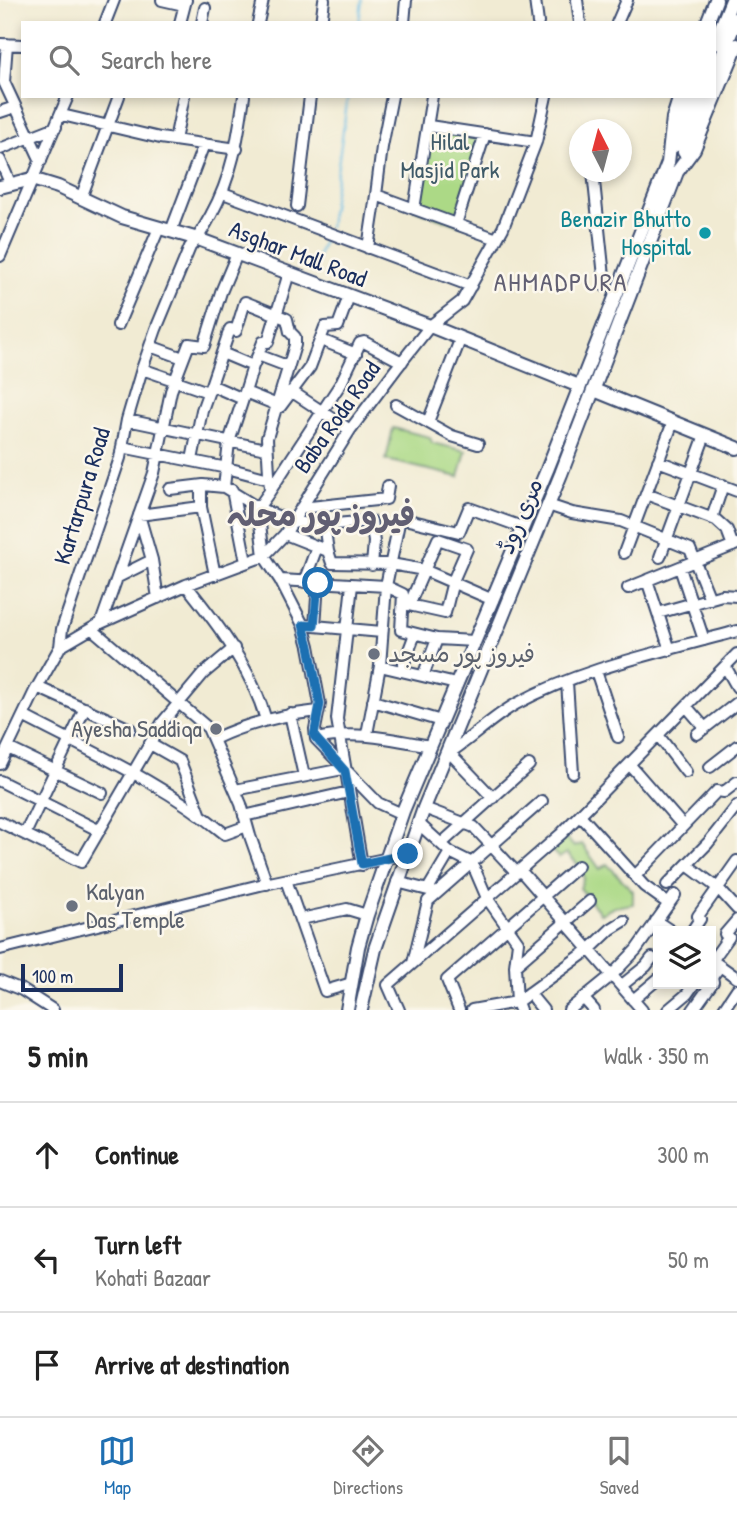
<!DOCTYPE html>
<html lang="en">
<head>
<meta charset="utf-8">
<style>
  :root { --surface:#fff; --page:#f2f2f2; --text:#222; --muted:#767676; --line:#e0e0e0; --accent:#1f6fb2 }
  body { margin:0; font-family:"Patrick Hand","Playpen Sans Arabic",sans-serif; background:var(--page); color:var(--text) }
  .controls { position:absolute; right:21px; bottom:21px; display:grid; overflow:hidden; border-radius:0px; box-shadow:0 4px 10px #0003 }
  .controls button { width:63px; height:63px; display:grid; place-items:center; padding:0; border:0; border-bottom:2px solid var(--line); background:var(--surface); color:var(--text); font:35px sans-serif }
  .compass { position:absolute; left:569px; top:119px; width:63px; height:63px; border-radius:50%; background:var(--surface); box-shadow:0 4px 10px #0003; rotate:354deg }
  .scale { position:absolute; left:21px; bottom:18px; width:102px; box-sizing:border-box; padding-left:7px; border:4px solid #1b2f5e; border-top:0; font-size:19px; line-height:24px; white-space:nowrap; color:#1b2f5e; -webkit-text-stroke:5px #fbf7ec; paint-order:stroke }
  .stop { position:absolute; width:21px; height:21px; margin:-16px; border:5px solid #1f6fb2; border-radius:50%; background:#fff }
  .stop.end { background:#1f6fb2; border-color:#fff; box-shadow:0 2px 7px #0008 }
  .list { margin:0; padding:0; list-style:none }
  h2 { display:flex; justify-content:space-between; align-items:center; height:91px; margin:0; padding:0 28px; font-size:30px }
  h2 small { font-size:23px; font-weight:400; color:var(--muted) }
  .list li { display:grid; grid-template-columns:46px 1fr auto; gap:21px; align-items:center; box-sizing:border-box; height:105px; padding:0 28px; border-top:2px solid var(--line) }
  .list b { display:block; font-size:26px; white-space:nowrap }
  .list p { margin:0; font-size:23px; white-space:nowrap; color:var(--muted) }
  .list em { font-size:23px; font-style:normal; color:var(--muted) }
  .icon { flex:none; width:38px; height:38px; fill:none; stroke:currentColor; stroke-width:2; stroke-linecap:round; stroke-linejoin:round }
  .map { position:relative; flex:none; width:737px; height:1010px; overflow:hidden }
  .search { position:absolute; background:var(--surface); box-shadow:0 4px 10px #0003; left:21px; right:21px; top:21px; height:77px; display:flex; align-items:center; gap:18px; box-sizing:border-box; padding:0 24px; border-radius:0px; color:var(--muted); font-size:26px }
  .sheet { height:406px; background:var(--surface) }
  nav { display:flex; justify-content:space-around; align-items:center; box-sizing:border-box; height:98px; border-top:2px solid var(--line); background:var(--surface); font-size:19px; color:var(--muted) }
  nav a { display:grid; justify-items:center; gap:4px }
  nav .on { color:var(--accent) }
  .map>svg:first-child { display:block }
  .green { fill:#acd986; stroke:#648472; stroke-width:2 }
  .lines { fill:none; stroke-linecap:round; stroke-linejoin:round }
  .stream { stroke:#6abde6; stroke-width:2 }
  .minor-casing { stroke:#3b4b70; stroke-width:14 }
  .major-casing { stroke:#3b4b70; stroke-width:16 }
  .minor { stroke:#fff; stroke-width:10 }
  .major { stroke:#fff; stroke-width:12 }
  .route { stroke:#1f6fb2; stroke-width:9 }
  .culture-dot { fill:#0f9aa8; stroke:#fbf7ec; stroke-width:2.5 }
  .worship-dot { fill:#6b7280; stroke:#fbf7ec; stroke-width:2.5 }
  .labels { text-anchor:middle; stroke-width:5; stroke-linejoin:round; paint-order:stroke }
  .park-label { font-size:24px; fill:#3f5a68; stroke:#fbf7ec }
  .culture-label { font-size:24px; fill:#0d838f; stroke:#fbf7ec; text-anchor:end }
  .street-label { font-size:24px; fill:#1b2f5e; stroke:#fbf7ec }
  .worship-label { font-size:24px; fill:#5b616d; stroke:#fbf7ec; text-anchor:start }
  .neighbourhood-label { font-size:26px; letter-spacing:2px; fill:#615f73; stroke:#fbf7ec }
  .district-label { font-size:32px; font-weight:bold; fill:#615f73; stroke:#fbf7ec }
</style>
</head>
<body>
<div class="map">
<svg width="737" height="1010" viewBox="0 0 737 1010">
  <rect width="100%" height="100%" fill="#fbf7ec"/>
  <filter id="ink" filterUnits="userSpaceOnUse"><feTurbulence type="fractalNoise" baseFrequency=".0143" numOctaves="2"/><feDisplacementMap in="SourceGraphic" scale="14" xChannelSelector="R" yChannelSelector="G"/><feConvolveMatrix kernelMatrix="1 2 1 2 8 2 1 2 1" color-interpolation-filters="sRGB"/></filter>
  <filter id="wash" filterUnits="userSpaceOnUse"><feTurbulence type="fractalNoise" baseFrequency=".00686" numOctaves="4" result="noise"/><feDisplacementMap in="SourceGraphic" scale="28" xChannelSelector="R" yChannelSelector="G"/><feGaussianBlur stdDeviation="1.57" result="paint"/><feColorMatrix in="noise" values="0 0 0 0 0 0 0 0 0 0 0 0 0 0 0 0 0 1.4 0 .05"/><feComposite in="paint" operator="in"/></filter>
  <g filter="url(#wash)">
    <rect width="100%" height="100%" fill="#f1ebd3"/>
    <path class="green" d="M429 126 485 134 456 224 414 209Z
      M393 428 430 437 432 443 466 451 459 477 386 460Z
      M565 836 574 847 582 844 600 869 607 864 633 891V904L614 907 601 914 580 888 584 878 582 869 567 853 559 858 550 849Z"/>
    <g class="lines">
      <path class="stream" d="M359 23 362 0
        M329 227 348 96
        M315 264 326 235"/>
    </g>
  </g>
  <g filter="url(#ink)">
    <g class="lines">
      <g class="minor-casing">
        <path id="minor" d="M162 0 184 5
          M535 0 538 23
          M577 0 580 23
          M105 23 114 0
          M180 23 186 0
          M202 23 205 8
          M258 23 263 0
          M321 23 324 0
          M404 23 406 0
          M617 23 627 0
          M1 44 23 45
          M7 44 4 82 41 161
          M392 96 382 147 376 195 497 239
          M0 112 15 107
          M62 115 160 138 237 149
          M429 126 536 142
          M175 140 184 96
          M0 149 56 127
          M0 160 11 185
          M593 172 605 286
          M223 193 471 286
          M81 198 119 96
          M297 206 310 96
          M414 209 432 96
          M456 224 485 134
          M171 231 204 144
          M368 248 376 195
          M0 256 68 96
          M118 325 159 228
          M321 340 356 354
          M150 346 183 358
          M222 353 253 366 258 355 287 366
          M258 355 263 342H268L289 273
          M142 369 208 392
          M211 385 230 329 236 331 245 302 287 319 290 332 295 337V345L267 438 270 491 258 508 264 556 280 580 303 625 309 646 320 704 315 729 316 739 378 803 402 814
          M291 391 350 430
          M245 392 253 366
          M396 405 452 436 478 444
          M280 407 310 367 325 327 338 326 349 296
          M127 420 266 449
          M428 422 460 340
          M122 447 227 468 269 479
          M192 460 202 410 211 385 243 399 245 392 277 405
          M658 461 737 491
          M224 487 229 442 243 399
          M170 489 203 485
          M232 490 246 562
          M270 491 341 383 360 343 364 342 402 362
          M646 494 716 520 727 530 733 546
          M548 505 572 513 621 521 690 549 710 599
          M201 507 215 575
          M301 508 386 499 388 486
          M712 518 723 485
          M324 524 328 551
          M285 534 328 551 332 563 391 564 424 570 493 600
          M438 539 467 549 453 581 445 613 409 605Z
          M624 553 673 422
          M660 557 705 435
          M680 568 704 640
          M118 577 152 560
          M280 580 386 586 403 594 401 630 437 639 474 641
          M647 580 670 650
          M304 582 317 547
          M186 585C220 627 251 668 266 720
          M352 585 337 719 362 865
          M628 588 737 544
          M158 598 152 560 139 515 201 507V489L203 485 224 487 258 508 292 522 323 525 371 521 374 542 372 565
          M658 613 722 595 737 596
          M101 623 154 473 171 391 189 344 204 346 221 292 237 254
          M303 625 382 632
          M315 626 318 583
          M92 629 208 728 241 804 250 836 267 884
          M60 647 101 623 186 585 264 556 285 534 350 430 396 369 430 326 462 301 503 228 536 142 546 96
          M380 666 456 684
          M725 666 737 687
          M401 671 415 634
          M596 671 618 737
          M423 676 437 639
          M567 682 573 773
          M37 687 130 729
          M373 701 441 721
          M686 706 705 728
          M290 714 304 776
          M23 716C92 752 165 784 225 834L247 826
          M367 734 380 666 386 586 400 518 459 532 469 508 522 527
          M697 734 737 703
          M658 735 686 772
          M214 739C247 723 282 715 318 711
          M316 739C355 730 391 739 430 746
          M150 744 180 761 200 813
          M8 748 102 793
          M450 753 493 798
          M446 755C470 740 491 718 516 704 584 667 663 652 737 631
          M0 764 35 691 60 647 62 629 120 458 127 420 142 369 156 329 190 247C199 238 204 227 211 215 232 177 238 139 244 96
          M630 765 683 826
          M710 767 737 746
          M0 781 98 830
          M235 790 343 769
          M424 808 474 827 517 873
          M580 815 644 886 669 904
          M244 816 349 792
          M0 822 81 862 162 723 203 674 234 648
          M418 823 450 852 472 863 487 898 518 942 515 966 517 1002 472 1010
          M25 834 85 708
          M442 843 529 765
          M687 865 718 888 737 909
          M520 870 642 1010
          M635 876 717 791 724 792 737 782
          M286 880 325 991 352 983
          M397 882 432 891
          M667 885 708 843 737 806
          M428 889 450 852
          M301 919 347 909 367 915
          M656 921 671 931
          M692 931 700 919 698 916 737 861
          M0 949 260 885 408 854
          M711 962 729 937 725 934 737 920
          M413 963 428 901 542 801
          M716 963 737 978
          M515 966 590 901
          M0 981 22 990 53 1010
          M621 986 646 966 652 958
          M529 993 543 1010
          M584 999 594 1010
          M633 1000 658 979
          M399 1010 388 985 561 834 737 654
          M459 1010 447 980 578 866
          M520 1010 517 1002 590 949 611 929 624 921
          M569 1010 612 975 636 950 675 895
          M668 1010 687 994 694 984
          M693 1010 713 982 712 977 720 966
          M723 1010 737 989"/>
      </g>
      <g class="major-casing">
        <path id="major" d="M707 23 716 0
          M714 44 732 0
          M714 74 737 18
          M674 146 693 96
          M684 152 705 96
          M0 187 32 179 58 187 122 217 198 239 430 326 579 386
          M594 390 737 448
          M347 1010 358 947 367 915 403 811 547 470 668 163 673 118 680 96
          M361 1010 375 949 424 808 561 474 677 172 694 149 737 45"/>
      </g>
      <use href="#minor" class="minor"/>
      <use href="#major" class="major"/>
    </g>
  </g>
  <g class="lines" filter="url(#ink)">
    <path class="route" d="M318 583 314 626 303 625 309 646 320 704 314 736 345 771 362 864 408 854"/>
  </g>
  <circle class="culture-dot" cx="705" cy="233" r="7"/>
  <g class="worship-dot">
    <circle cx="374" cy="654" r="7"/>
    <circle cx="216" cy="729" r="7"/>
    <circle cx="72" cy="906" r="7"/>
  </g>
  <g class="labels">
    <g class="park-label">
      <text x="450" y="150">Hilal<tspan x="450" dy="28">Masjid Park</tspan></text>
    </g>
    <g class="culture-label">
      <text x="691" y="227">Benazir Bhutto<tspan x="691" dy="28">Hospital</tspan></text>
    </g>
    <g class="street-label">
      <text transform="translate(298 254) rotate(21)" y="8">Asghar Mall Road</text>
      <text transform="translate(337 417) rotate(-55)" y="8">Baba Roda Road</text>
      <text transform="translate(82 496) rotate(-73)" y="8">Kartarpura Road</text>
      <text transform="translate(520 516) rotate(-67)" y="8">مری روڈ</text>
    </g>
    <g class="worship-label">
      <text x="388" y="662">فیروز پور مسجد</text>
      <text x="202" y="737" text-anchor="end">Ayesha Saddiqa</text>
      <text x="86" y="900">Kalyan<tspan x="86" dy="28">Das Temple</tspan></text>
    </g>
    <g class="neighbourhood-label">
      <text x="561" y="291">AHMADPURA</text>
    </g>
    <g class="district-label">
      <text x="321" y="526">فیروز پور محلہ</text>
    </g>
  </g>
</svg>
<div class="controls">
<button><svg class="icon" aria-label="layers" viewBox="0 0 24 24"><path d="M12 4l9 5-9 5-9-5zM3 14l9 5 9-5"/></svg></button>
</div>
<svg class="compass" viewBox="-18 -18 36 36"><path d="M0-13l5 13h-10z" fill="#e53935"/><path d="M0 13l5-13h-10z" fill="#767676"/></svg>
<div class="scale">100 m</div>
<div class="stop" style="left:318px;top:583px"></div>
<div class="stop end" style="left:408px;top:854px"></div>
<div class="search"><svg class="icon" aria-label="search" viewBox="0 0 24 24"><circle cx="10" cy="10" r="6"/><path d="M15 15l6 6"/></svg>Search here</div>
</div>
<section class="sheet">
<h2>5 min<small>Walk · 350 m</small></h2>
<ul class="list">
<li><svg class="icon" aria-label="ahead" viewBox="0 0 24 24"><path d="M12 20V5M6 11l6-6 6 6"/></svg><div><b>Continue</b></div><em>300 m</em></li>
<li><svg class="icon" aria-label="left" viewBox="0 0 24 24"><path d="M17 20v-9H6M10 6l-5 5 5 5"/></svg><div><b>Turn left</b><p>Kohati Bazaar</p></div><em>50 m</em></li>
<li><svg class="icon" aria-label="arrive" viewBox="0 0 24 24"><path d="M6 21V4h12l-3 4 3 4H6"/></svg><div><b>Arrive at destination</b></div></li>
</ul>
</section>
<nav>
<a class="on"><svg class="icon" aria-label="map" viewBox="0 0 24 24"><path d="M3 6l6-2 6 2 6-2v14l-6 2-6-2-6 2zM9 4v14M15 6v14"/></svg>Map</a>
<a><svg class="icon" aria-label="directions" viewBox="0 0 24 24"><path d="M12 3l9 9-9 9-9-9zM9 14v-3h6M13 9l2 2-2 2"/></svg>Directions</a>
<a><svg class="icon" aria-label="saved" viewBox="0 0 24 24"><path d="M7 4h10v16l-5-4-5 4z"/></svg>Saved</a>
</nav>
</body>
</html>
